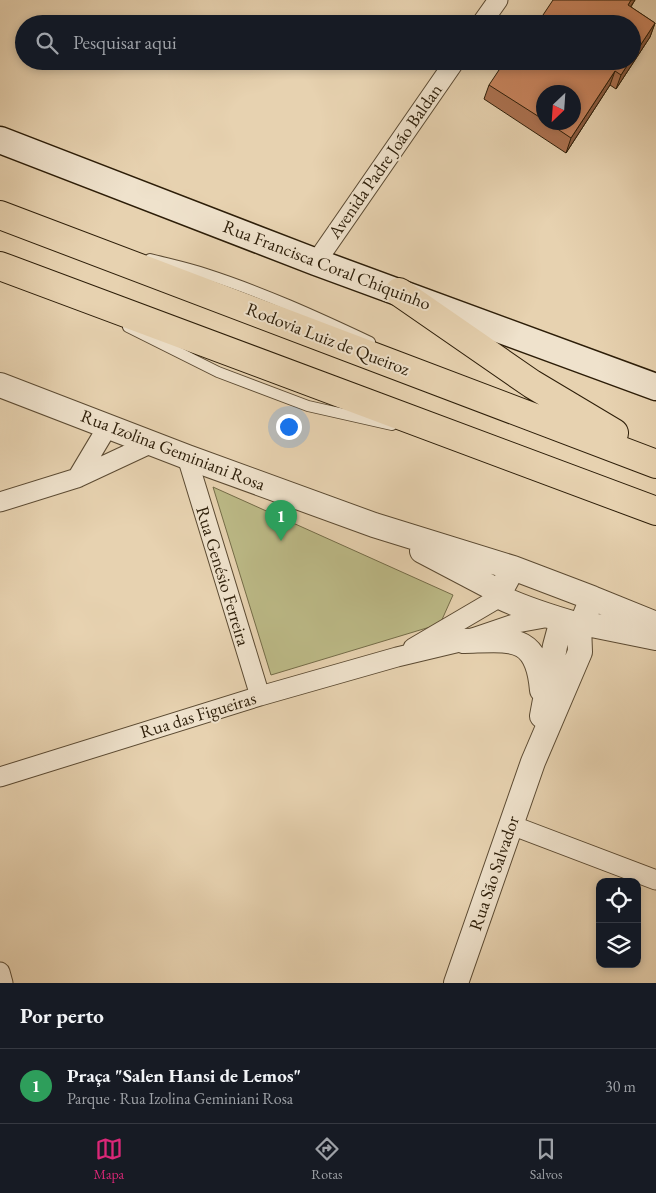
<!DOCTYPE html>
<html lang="pt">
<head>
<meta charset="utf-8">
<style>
  :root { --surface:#171b24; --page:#20242c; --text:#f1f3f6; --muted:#9ea1a6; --line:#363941; --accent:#db2777 }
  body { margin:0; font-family:"EB Garamond",serif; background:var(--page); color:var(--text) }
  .controls { position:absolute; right:15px; bottom:15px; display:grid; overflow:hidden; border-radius:10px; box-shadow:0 2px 8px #0003 }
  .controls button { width:45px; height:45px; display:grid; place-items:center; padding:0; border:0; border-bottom:1px solid var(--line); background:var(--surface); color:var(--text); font:25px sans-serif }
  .compass { position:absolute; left:536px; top:85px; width:45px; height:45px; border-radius:50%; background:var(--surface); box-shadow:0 2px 8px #0003; rotate:205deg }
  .you { position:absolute; left:288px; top:426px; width:18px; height:18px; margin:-12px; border:4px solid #fff; border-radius:50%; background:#1a73e8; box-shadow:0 0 0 8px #1a73e833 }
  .badge { display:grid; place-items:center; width:32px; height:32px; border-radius:50%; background:var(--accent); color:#fff; font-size:16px; font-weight:700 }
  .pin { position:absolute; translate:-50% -41px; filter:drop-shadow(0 1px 2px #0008) }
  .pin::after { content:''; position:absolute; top:26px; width:18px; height:15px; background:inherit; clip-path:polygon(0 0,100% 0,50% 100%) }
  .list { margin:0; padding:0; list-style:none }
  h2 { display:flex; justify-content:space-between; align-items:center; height:65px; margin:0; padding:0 20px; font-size:21px }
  h2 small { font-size:16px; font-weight:400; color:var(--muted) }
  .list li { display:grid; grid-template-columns:32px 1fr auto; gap:15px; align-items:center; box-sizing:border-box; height:75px; padding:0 20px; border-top:1px solid var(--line) }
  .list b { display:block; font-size:19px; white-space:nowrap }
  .list p { margin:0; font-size:16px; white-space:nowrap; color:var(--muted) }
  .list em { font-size:16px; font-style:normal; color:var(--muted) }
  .icon { flex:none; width:28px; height:28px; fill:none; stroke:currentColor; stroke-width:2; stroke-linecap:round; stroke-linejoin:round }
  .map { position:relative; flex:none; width:656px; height:983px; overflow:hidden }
  .search { position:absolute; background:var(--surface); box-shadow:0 2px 8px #0003; left:15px; right:15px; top:15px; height:55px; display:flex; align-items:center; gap:12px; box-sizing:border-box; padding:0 18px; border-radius:28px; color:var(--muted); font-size:19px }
  .sheet { height:140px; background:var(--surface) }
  nav { display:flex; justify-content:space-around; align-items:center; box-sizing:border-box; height:70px; border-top:1px solid var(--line); background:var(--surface); font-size:14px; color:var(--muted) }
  nav a { display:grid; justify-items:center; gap:2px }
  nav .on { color:var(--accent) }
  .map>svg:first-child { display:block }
  .green { fill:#bcba87; stroke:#746c48 }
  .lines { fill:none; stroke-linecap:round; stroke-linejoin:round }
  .service-casing { stroke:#5b4a32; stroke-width:12 }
  .minor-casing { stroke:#5b4a32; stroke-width:21 }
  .tertiary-casing { stroke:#5b4a32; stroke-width:26 }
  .secondary-casing { stroke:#2c1d08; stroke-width:29 }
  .motorway-casing { stroke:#2c1d08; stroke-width:30 }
  .service { stroke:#efe2cc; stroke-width:10 }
  .minor { stroke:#efe2cc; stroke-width:19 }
  .tertiary { stroke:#efe2cc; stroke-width:24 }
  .secondary { stroke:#efe2cc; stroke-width:26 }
  .motorway { stroke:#e7d2b0; stroke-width:28 }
  .wall { fill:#ab7150; stroke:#2c1d08; fill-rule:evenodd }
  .shaded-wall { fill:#8b5c41; stroke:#2c1d08 }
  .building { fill:#c7835d; stroke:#2c1d08 }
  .labels { text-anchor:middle; stroke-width:4; stroke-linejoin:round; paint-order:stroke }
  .street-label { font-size:18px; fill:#2c1d08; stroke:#efe2cc }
</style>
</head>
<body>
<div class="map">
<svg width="656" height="983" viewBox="0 0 656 983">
  <rect width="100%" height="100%" fill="#e7d2b0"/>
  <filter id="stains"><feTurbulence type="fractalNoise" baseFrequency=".004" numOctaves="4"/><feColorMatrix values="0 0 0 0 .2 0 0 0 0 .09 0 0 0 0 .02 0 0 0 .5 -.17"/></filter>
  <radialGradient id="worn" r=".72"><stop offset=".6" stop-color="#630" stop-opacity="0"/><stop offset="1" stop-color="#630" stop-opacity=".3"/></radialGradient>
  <path class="green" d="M213 487 453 595 440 624 271 675Z"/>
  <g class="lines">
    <g class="service-casing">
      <path id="service" d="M150 259C169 264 188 268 206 274 262 292 317 317 370 342
        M128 327 218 372 308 406 392 425"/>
    </g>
    <g class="minor-casing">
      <path id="minor" d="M481 24 498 0
        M316 262 455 61
        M187 457 260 696
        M77 478 108 426
        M0 502 77 478 152 443
        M413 648 500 597
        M0 777 260 696 397 657 464 641 517 623 550 617
        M511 825 656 880
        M0 972 3 983"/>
    </g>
    <g class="tertiary-casing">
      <path id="tertiary" d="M0 385 187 457 374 525 513 568 592 598 582 623 579 625C551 617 525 609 500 597V592L513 568
        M422 551 500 592
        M592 598 656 624
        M582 623 656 638
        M464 641C511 640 537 633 542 690
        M542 716 555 646 562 620
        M456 983 533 762 580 652 579 625"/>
    </g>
    <g class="secondary-casing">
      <path id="secondary" d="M0 140 316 262 656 387"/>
    </g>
    <g class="motorway-casing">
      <path id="motorway" d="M0 215 656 464
        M0 266 656 511
        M399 292 532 384 614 433"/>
    </g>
    <use href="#service" class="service"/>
    <use href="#minor" class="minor"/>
    <use href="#tertiary" class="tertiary"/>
    <use href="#secondary" class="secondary"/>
    <use href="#motorway" class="motorway"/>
  </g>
  <path class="wall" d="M553 0H635L631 7 655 23 650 37 616 89 610 85 566 153 484 99 489 85 632 61ZM544 92 574 122H544Z"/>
  <path class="shaded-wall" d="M631 0H635L622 19 628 5Z
    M655 23 650 37 616 89 621 75 630 61H632V58Z
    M615 71 610 85 566 153 571 138Z"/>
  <path class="building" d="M553 0H631L628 5 655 23 632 58V24H537Z
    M505 61H630L621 75 615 71 571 138 547 122H574V92H544V120L489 85Z"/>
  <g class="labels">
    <g class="street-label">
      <text transform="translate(385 161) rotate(-55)" y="6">Avenida Padre João Baldan</text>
      <text transform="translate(327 265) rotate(21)" y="6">Rua Francisca Coral Chiquinho</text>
      <text transform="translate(328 339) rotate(21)" y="6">Rodovia Luiz de Queiroz</text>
      <text transform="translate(173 450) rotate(21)" y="6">Rua Izolina Geminiani Rosa</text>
      <text transform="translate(223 576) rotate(73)" y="6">Rua Genésio Ferreira</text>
      <text transform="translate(198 715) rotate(-17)" y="6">Rua das Figueiras</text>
      <text transform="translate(494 873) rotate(-71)" y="6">Rua São Salvador</text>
    </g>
  </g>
  <rect width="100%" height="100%" filter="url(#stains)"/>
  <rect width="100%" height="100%" fill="url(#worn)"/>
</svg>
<div class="controls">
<button><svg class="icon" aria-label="locate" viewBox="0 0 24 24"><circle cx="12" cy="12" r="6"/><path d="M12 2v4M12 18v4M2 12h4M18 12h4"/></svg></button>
<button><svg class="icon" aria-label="layers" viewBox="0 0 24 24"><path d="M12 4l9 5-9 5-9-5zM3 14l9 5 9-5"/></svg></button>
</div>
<svg class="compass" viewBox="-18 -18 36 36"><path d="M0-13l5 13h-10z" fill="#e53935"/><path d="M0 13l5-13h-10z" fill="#9ea1a6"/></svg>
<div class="you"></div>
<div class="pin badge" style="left:281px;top:541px;background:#2e9e5b">1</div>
<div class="search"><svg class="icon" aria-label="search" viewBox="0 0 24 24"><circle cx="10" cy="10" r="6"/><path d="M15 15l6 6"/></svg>Pesquisar aqui</div>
</div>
<section class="sheet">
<h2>Por perto<small></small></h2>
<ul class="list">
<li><span class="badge" style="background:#2e9e5b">1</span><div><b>Praça &quot;Salen Hansi de Lemos&quot;</b><p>Parque · Rua Izolina Geminiani Rosa</p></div><em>30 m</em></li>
</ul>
</section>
<nav>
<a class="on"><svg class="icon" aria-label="map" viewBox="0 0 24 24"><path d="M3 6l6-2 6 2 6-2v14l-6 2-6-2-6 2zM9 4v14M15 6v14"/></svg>Mapa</a>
<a><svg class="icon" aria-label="directions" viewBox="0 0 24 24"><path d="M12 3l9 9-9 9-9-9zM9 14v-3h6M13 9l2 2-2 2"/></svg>Rotas</a>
<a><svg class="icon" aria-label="saved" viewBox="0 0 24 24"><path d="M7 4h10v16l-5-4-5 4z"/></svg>Salvos</a>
</nav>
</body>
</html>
